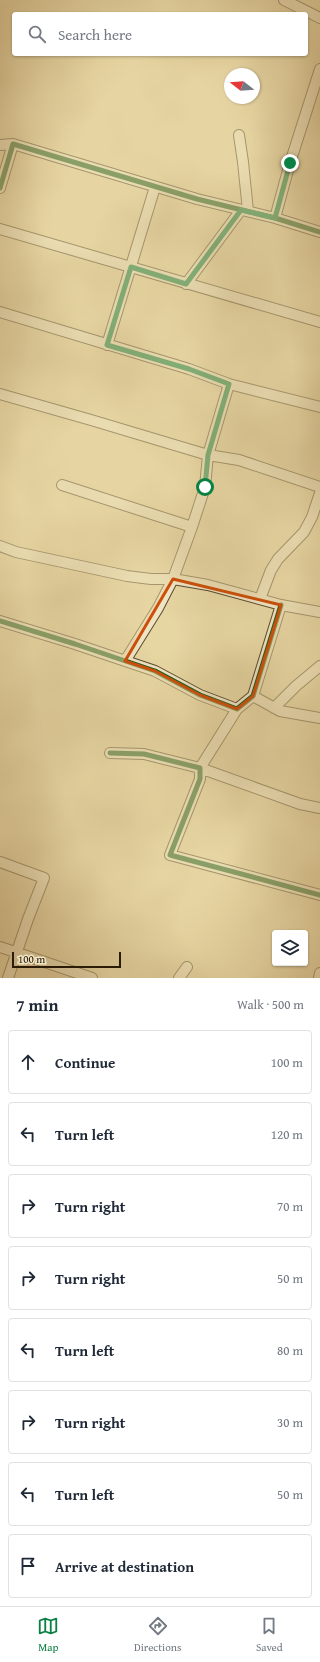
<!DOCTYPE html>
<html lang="en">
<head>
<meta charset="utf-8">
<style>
  :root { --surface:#fff; --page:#f2f2f3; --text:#1f2937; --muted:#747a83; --line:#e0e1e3; --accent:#0b8043 }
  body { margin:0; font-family:"Gentium Book Plus",serif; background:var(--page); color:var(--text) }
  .controls { position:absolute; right:12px; bottom:12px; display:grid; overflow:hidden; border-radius:4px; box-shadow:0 1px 3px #0004 }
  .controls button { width:36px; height:36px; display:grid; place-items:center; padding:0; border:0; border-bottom:1px solid var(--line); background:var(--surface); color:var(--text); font:20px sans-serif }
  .compass { position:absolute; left:224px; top:68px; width:36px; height:36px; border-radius:50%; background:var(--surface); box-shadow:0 1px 3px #0004; rotate:287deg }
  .scale { position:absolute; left:12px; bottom:10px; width:109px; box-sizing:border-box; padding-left:4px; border:2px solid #2b1c08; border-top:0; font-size:11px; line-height:14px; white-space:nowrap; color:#2b1c08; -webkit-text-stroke:3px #efe4c3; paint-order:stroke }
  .stop { position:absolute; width:12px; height:12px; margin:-9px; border:3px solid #0b8043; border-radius:50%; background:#fff }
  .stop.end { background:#0b8043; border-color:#fff; box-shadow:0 1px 4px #0008 }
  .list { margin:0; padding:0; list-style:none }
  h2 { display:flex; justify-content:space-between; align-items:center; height:52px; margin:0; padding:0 16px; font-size:17px }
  h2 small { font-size:13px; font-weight:400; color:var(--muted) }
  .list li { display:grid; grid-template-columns:26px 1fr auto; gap:12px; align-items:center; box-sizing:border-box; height:64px; margin:0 8px 8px; padding:0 8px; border:1px solid var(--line); border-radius:4px }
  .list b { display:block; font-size:15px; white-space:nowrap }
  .list em { font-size:13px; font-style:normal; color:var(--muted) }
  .icon { flex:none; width:22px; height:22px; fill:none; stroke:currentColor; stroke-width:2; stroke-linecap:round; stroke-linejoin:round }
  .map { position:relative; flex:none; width:320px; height:978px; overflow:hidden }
  .search { position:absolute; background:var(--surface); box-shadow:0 1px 3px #0004; left:12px; right:12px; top:12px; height:44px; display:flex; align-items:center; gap:10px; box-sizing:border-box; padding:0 14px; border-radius:4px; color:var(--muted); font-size:15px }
  .sheet { height:628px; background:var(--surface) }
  nav { display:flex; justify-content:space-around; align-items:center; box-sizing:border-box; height:56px; border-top:1px solid var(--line); background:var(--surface); font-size:11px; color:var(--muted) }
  nav a { display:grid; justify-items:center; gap:2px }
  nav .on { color:var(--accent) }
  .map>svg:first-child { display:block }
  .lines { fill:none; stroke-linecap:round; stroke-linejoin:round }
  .minor-casing { stroke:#5a4a2e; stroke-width:12 }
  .minor { stroke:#efe4c3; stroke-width:10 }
  .cycleway-casing { stroke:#efe4c3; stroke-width:8 }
  .cycleway { stroke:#1b5e20; stroke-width:5 }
  .route { stroke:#0b8043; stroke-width:5 }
  .marked { fill:none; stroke:#cc500b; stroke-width:3; stroke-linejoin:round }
</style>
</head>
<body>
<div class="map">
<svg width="320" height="978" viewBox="0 0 320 978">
  <rect width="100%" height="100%" fill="#e6d6a2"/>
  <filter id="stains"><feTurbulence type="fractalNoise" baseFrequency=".005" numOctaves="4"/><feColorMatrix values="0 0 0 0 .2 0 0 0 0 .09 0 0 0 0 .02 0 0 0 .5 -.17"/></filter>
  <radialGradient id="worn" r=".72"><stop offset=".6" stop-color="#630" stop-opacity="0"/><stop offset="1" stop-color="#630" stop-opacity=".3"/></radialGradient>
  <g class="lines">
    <g class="minor-casing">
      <path id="minor" d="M284 0 320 18
        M239 135 243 162 248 211
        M0 145 13 144
        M0 188 13 144 197 199 275 218 320 232
        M275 218 290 163 320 69
        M0 229 320 322
        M186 284 241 210
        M0 312 189 369 229 384 320 407
        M107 345 155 187
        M0 394 91 420 208 455 239 460 320 487
        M62 485 192 527
        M0 546 16 552 127 576 151 579H173L208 585 281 605 320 612
        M260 599 271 570 278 559 304 532 312 517 320 493
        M0 621 75 644 155 671 200 695 237 709 253 696 281 605
        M125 661 158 608 173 579 192 527 205 487 208 455 229 384
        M253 696 280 711 320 718
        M274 708 296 686 320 666
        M237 709 200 768 300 804 320 808
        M110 753 144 754 200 768V779L170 855 320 895
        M0 862 44 878 28 919 8 978
        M0 947 92 978
        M179 978 187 967
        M319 978 320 973"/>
    </g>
    <use href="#minor" class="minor"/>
    <g class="cycleway-casing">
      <path id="cycleway" d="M0 188 13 144 197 199 275 218 320 232
        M0 621 75 644 155 671 200 695 237 709 253 696 281 605
        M110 753 144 754 200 768V779L170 855 320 895"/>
    </g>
    <use href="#cycleway" class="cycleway"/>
  </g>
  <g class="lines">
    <path class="route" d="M205 487 208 455 229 384 189 369 107 345 131 267 186 284 241 210 275 218 290 163"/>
  </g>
  <path d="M0 0H320V978H0ZM173 579 281 605 253 696 237 709 200 695 155 671 125 661Z" fill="#e6d6a2" fill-opacity=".55" fill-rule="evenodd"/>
  <path class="marked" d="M173 579 281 605 253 696 237 709 200 695 155 671 125 661Z"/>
  <rect width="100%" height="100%" filter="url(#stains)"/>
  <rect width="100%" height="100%" fill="url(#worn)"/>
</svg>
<div class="controls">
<button><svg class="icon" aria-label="layers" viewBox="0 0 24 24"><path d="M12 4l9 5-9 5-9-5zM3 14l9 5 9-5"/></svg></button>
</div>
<svg class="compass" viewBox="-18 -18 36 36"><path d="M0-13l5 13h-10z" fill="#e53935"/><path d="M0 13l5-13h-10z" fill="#747a83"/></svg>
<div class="scale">100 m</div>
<div class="stop" style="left:205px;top:487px"></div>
<div class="stop end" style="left:290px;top:163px"></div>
<div class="search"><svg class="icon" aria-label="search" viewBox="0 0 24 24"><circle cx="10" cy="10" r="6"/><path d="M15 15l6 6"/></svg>Search here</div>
</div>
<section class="sheet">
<h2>7 min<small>Walk · 500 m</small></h2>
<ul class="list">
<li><svg class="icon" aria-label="ahead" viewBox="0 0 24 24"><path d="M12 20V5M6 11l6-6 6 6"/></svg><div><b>Continue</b></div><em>100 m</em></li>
<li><svg class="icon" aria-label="left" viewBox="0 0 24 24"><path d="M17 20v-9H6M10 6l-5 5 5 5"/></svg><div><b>Turn left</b></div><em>120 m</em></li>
<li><svg class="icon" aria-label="right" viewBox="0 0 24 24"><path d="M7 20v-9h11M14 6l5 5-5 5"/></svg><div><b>Turn right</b></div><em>70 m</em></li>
<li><svg class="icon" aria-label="right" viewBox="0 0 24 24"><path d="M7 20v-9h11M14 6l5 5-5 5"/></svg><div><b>Turn right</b></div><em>50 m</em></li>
<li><svg class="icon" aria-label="left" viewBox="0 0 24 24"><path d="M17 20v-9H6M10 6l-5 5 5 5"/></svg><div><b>Turn left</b></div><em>80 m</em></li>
<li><svg class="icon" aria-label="right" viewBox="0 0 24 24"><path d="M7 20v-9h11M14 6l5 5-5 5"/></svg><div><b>Turn right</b></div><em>30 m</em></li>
<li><svg class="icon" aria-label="left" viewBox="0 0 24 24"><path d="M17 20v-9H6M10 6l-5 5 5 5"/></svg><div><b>Turn left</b></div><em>50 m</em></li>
<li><svg class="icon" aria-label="arrive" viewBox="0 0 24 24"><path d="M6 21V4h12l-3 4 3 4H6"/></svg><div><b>Arrive at destination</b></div></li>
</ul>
</section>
<nav>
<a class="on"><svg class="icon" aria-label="map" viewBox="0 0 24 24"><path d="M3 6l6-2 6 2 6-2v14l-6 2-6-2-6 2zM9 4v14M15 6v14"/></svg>Map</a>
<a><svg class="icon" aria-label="directions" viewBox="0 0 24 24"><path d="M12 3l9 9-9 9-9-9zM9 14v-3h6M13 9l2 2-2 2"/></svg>Directions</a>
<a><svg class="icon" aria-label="saved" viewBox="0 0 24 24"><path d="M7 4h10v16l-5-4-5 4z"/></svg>Saved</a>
</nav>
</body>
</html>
